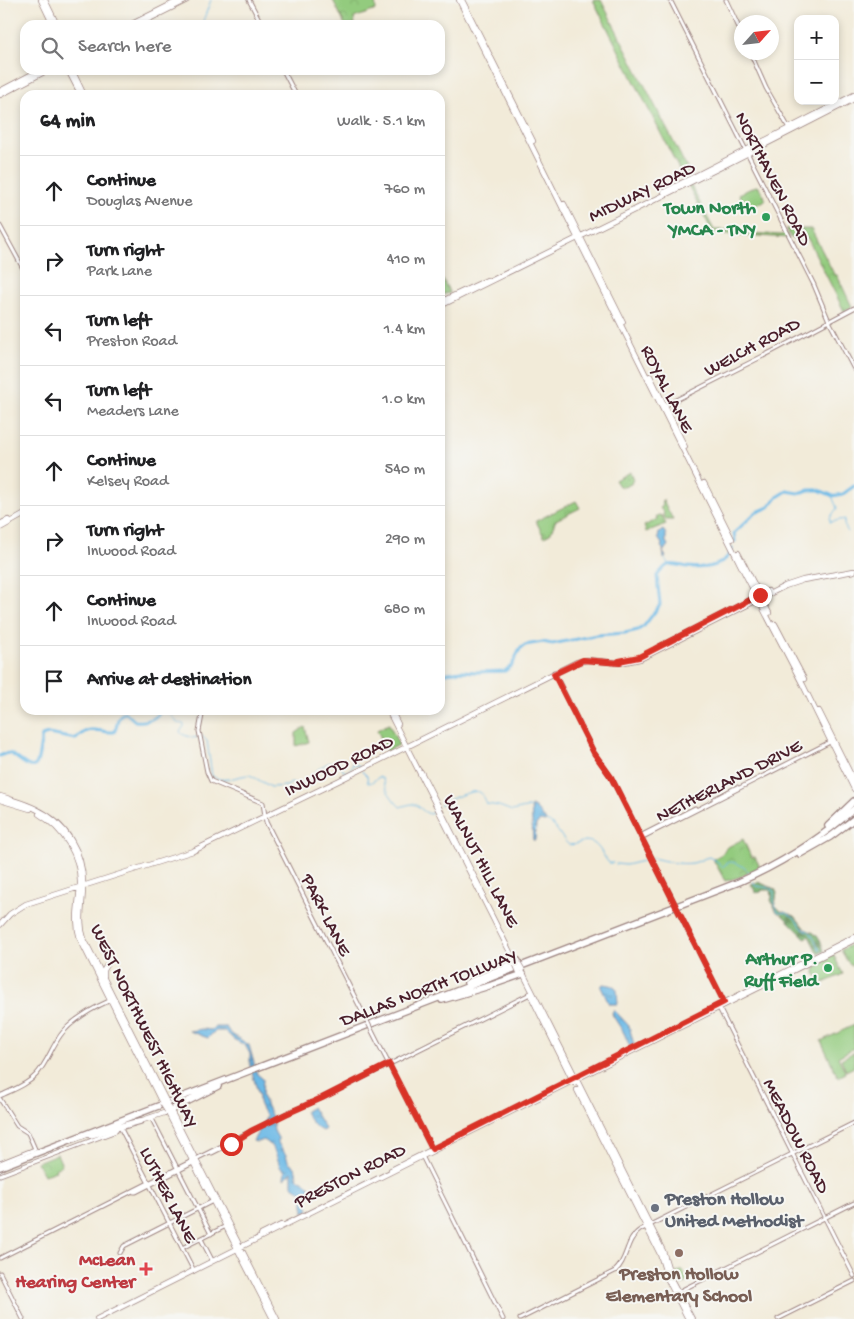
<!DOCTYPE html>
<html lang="en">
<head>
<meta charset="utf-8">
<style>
  :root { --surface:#fff; --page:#f6f6f6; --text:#202124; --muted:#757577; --line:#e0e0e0 }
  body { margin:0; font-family:"Gochi Hand",sans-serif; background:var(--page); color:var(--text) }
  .controls { position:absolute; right:15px; top:15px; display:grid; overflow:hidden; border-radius:10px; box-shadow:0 2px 8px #0003 }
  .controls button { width:45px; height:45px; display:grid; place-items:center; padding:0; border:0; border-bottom:1px solid var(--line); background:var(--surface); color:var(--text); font:25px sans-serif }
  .compass { position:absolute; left:734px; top:15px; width:45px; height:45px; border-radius:50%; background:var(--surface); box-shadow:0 2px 8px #0003; rotate:63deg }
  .stop { position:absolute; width:15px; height:15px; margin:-11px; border:4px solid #d93025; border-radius:50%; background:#fff }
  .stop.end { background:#d93025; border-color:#fff; box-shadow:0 1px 5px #0008 }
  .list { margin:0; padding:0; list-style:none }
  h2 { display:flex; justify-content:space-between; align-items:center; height:65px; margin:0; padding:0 20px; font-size:21px }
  h2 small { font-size:16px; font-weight:400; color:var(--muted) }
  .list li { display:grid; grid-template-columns:32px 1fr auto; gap:15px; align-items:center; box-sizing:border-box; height:70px; padding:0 20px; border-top:1px solid var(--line) }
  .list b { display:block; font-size:19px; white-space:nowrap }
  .list p { margin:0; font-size:16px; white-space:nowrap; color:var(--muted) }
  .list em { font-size:16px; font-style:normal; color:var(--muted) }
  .icon { flex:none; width:28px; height:28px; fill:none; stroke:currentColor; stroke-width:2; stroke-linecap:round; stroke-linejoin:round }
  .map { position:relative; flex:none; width:854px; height:1319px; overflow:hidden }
  .search { position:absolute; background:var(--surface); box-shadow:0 2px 8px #0003; left:20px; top:20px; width:425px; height:55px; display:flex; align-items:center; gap:12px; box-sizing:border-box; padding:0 18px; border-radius:15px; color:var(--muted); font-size:19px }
  .panel { position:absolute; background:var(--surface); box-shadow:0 2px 8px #0003; left:20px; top:90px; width:425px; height:625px; border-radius:15px }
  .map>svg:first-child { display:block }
  .grass { fill:url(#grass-dots); stroke:#6e7554 }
  .forest { fill:url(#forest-firs); stroke:#60674c }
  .park { fill:url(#park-crowns); stroke:#6e7554 }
  .pitch { fill:#93cb7e; stroke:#6e7554 }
  .water { fill:url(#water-ripples); stroke:#5b6c88 }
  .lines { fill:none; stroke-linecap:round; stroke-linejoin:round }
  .stream { stroke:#6cb9e6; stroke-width:1 }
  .river { stroke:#6cb9e6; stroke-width:3 }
  .minor-casing { stroke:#9e8582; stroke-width:5 }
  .major-casing { stroke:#9e8582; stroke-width:6 }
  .highway-casing { stroke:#9e8582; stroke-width:8 }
  .minor { stroke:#fff; stroke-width:3 }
  .major { stroke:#fff; stroke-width:4.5 }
  .highway { stroke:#fff; stroke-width:5.5 }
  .minor-bridge-casing { stroke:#9e8582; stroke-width:5; stroke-linecap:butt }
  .major-bridge-casing { stroke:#9e8582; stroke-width:6; stroke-linecap:butt }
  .minor-bridge { stroke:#fff; stroke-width:3 }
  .major-bridge { stroke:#fff; stroke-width:4.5 }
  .route { stroke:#d93025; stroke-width:6 }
  .leisure-dot { fill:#2e9e5b; stroke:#f6f6f2; stroke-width:2 }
  .worship-dot { fill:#6b7280; stroke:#f6f6f2; stroke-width:2 }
  .education-dot { fill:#8d6e63; stroke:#f6f6f2; stroke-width:2 }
  .health-dot { fill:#e0444e; stroke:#f6f6f2; stroke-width:2 }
  .labels { text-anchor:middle; stroke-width:4; stroke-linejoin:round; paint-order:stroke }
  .street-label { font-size:19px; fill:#4a1f2b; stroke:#f6f6f2 }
  .leisure-label { font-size:19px; font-weight:bold; fill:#27864d; stroke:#f6f6f2; text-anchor:end }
  .worship-label { font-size:19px; font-weight:bold; fill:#5b616d; stroke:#f6f6f2; text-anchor:start }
  .health-label { font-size:19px; font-weight:bold; fill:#be3a42; stroke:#f6f6f2; text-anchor:end }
  .education-label { font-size:19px; font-weight:bold; fill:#785e54; stroke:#f6f6f2 }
</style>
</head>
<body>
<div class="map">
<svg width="854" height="1319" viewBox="0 0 854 1319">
  <defs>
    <pattern id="grass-dots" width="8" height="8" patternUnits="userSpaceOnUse" patternTransform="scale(1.25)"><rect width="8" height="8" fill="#93cb7e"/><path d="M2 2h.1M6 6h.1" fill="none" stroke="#80ae6d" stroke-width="1.8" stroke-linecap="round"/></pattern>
    <pattern id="forest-firs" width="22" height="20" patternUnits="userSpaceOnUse" patternTransform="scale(1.25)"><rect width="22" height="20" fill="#76af6d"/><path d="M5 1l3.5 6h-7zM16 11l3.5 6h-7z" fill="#638e5a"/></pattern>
    <pattern id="park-crowns" width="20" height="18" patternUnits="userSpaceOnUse" patternTransform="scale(1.25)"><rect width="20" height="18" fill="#93cb7e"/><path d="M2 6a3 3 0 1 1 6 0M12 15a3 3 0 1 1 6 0" fill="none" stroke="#80ae6d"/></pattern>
    <pattern id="water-ripples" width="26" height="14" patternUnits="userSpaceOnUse" patternTransform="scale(1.25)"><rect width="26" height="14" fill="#6cb9e6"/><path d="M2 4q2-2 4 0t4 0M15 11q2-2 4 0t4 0" fill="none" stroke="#5b96bb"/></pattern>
  </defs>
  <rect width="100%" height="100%" fill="#f6f6f2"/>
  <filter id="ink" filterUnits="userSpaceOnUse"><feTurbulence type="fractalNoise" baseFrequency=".02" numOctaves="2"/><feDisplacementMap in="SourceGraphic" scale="10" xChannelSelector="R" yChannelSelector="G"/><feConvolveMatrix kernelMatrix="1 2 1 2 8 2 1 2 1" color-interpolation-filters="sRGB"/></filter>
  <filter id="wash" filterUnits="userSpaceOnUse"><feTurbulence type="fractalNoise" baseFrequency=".0096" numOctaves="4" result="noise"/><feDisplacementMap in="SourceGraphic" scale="20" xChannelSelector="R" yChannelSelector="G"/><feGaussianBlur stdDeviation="1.12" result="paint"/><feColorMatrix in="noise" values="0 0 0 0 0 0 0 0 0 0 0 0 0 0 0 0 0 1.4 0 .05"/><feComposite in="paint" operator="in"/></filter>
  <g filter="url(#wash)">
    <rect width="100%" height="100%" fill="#f2ebd9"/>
    <path class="grass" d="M630 472 633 479 631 484 624 487 619 486 615 480Z
      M663 500 673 520H666L663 515 664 513 660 508 663 506 661 501Z
      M659 515 662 516 666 524 646 532 644 526 657 519 656 516Z
      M854 943V967L847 961 841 950Z"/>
    <path class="forest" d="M758 882 775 889 777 893 775 905 781 911 795 916 805 929 814 933 820 939 824 951 818 954 809 936 805 938 781 914 777 912 771 900 772 897 771 890H763L761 892 756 893 751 884Z"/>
    <path class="park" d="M333 0H375L376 10 354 18 355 25H345Z
      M593 0H601L691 176 684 179Z
      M690 184 714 230H730V229H732L733 232 781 235 786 233 789 238 713 233 688 185Z
      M786 229H811L834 274 837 275 852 307 844 311 808 239 791 238Z
      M576 501 580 508 556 520 550 534 544 537 536 521Z
      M743 839 751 857H755L760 867 740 877 725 881 713 859 722 854 726 848Z
      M57 1154 62 1165 55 1169 56 1171 44 1175 37 1162Z"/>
    <path class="pitch" d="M756 186 759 187 766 200 747 209 739 194Z
      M443 280 450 293 440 295V281Z
      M389 724 399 745 387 751 377 730Z
      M305 727 309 742 296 746V733Z
      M833 954 843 974 821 984 815 973C817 961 823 959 833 954Z
      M854 1025V1048L838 1057 846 1073 838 1077 821 1041Z
      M854 1052V1067L846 1071 841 1059Z
      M683 1270 688 1282 681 1285 676 1273Z"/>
    <path class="water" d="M663 530 666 534V542L668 545 663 552 666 557 664 559 663 549 661 547 662 544 658 538 659 533Z
      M531 806C539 809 540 816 546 820L545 822 540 821 536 824 535 840H533C532 829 532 816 531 806Z
      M603 984C621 986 616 989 618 1003L617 1004H609L601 987Z
      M614 1010 629 1026 634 1045 630 1047 624 1033 613 1016 612 1013Z
      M215 1027H226L230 1033 249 1045 257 1074 263 1079 262 1096 272 1117 274 1131 278 1138V1143L286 1155 288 1161 295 1167 298 1179 308 1184 311 1190 307 1203 309 1210 304 1212 302 1192 292 1185V1172L284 1179 285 1171 280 1167C277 1156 274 1146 264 1140L257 1142 253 1141 267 1116C263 1112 257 1103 259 1096L250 1066V1054L245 1045 233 1039 225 1031H215L208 1038 189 1031 202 1029 211 1030Z
      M312 1107 325 1129 323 1131C315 1129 308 1118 305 1111Z"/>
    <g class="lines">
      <path class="stream" d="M204 25 203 21 211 0
        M832 496 837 508 830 518V522L845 519 844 525 848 532
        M665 559 669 565
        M160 713C168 711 174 716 177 723L184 724V726L180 732 182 734 192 738 198 737
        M202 736 207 741 212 776C224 784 238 775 250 775L271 787 287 786 291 783 301 785C313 775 323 760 339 762L344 772C350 771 352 769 353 763L361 767
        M362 771 367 776 368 783 372 782 379 777 383 779C384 788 393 800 400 807 404 806 409 804 413 804 420 805 422 813 431 814L434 810
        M440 805C446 801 475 787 481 793 483 796 484 801 487 804L499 806 512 811 530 807
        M546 821C557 824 560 838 569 845 575 845 581 842 585 841 599 841 601 854 609 863H613
        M653 858C666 861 679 865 693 863 699 862 703 858 709 857L718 862 722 867 729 862C738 862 744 867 750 873
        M616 864 626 865 651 859
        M753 881 756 886 770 888 774 891V902L778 912 787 913 794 917 801 927 810 932 820 950"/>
      <path class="river" d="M735 541 734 533 755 513 769 507 776 498 787 491 799 493 809 490H819L833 496 843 494 854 486
        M440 674 461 671 477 672 505 671 512 665 520 649 525 645 543 642 552 644 597 635 625 633 638 630 644 626 660 605 657 576C660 572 664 567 668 565 674 563 682 566 688 567 705 569 725 567 732 549
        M0 756C4 754 7 752 11 754 18 757 35 777 38 759 40 751 40 744 42 736L48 734 76 739C91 723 97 733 114 732 119 726 115 718 122 714L126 713 135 721C147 722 155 720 162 710"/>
    </g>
  </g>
  <g filter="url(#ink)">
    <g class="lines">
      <g class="minor-casing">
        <path id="minor" d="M249 0 262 25
          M670 0 814 285 829 321 854 369
          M726 0 742 34
          M750 52 766 88 790 130
          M283 70 296 95
          M0 226 25 272
          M664 406 773 351 854 308
          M554 672 594 753 611 777 675 904
          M203 710 199 731 207 772 211 781 263 803 266 822 367 1021
          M714 799 737 787
          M641 837 642 835 695 808
          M641 838 832 741
          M678 911 724 1002
          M718 1006 854 1276
          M372 1031 433 1151
          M0 1096C12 1090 27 1085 36 1075 48 1062 52 1045 63 1032 76 1017 93 1008 111 1000
          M0 1099 17 1126 28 1133 35 1149 0 1163
          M151 1117 211 1234
          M121 1129 194 1271
          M212 1153 238 1140
          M422 1156 503 1319
          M0 1175 116 1131
          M134 1192H136L193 1163
          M201 1239 212 1260
          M182 1248 226 1226
          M120 1253 124 1246 213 1201
          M0 1258 287 1113 320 1099 530 994
          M0 1273 23 1319
          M676 1293 854 1203
          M520 1319 615 1271C628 1260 625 1240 640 1230L854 1123
          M778 1319 854 1281"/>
      </g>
      <g class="major-casing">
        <path id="major" d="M41 0 53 25
          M45 0 57 25
          M459 0 744 572 803 685 854 789
          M462 0 533 141
          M130 25 180 0
          M137 25 187 0
          M68 70 81 95
          M72 70 84 95
          M0 91 40 70
          M0 95 48 70
          M664 192 854 95
          M564 204 623 322
          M440 302 487 280
          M440 306 719 168 854 99
          M650 376 685 447
          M704 483 732 539
          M0 524 8 520
          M0 528 25 514
          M738 553 769 613
          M775 624 804 679
          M657 648 768 591
          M388 710 516 964
          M391 710 398 724
          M819 711 854 781
          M421 772 483 894
          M0 796C12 800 25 803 36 809 66 823 84 853 83 886 83 905 78 921 84 939L166 1101
          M0 800 30 809
          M39 814C64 829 81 856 80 885 79 904 74 919 80 939L162 1103
          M0 925 10 914 26 904 193 851 338 781 577 662 588 660 620 663 640 659 785 586 803 580 854 571
          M523 973 663 1251 672 1281 692 1319
          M104 976V970L107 965
          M530 994 574 1083
          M583 1074 854 937
          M577 1090 660 1254 668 1280 688 1319
          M170 1109 277 1319
          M167 1111 273 1319
          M140 1121 167 1112
          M391 1170 563 1084
          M261 1235 281 1225
          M97 1319 854 940"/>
      </g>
      <g class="highway-casing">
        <path id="highway" d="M828 826 854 801
          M800 854 830 837 854 819
          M467 983 518 961
          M442 1000 489 986 523 974
          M167 1112 218 1086
          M91 1135 140 1121
          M0 1167 739 882C781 864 820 839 854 809"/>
      </g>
      <use href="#minor" class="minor"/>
      <use href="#major" class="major"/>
      <use href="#highway" class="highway"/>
      <g class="minor-bridge-casing">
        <path id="minor-bridge" d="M675 904 678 911
          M367 1021 372 1031"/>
      </g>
      <g class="major-bridge-casing">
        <path id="major-bridge" d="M519 964 522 969
          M516 965 519 972
          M166 1101 170 1109
          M162 1103 167 1111"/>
      </g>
      <use href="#minor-bridge" class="minor-bridge"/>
      <use href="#major-bridge" class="major-bridge"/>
    </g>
  </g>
  <g class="lines" filter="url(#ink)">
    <path class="route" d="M231 1144 251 1131 286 1114 322 1098 389 1064 432 1149 724 1002 611 777 594 753 554 674 583 660 620 663 619 661 639 657 760 595"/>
  </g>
  <g class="leisure-dot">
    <circle cx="766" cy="217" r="5"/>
    <circle cx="828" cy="968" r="5"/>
  </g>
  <circle class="worship-dot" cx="655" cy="1208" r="5"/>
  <circle class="education-dot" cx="679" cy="1253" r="5"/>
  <path class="health-dot" d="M143.5 1261.5h5v5h5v5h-5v5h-5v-5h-5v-5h5z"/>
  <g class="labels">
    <g class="street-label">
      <text transform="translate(775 178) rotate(63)" y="7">NORTHAVEN ROAD</text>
      <text transform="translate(641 190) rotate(-26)" y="7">MIDWAY ROAD</text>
      <text transform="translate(751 345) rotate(-28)" y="7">WELCH ROAD</text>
      <text transform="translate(669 388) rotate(63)" y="7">ROYAL LANE</text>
      <text transform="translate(338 764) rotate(-26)" y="7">INWOOD ROAD</text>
      <text transform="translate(728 779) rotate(-27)" y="7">NETHERLAND DRIVE</text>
      <text transform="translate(483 860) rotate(63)" y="7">WALNUT HILL LANE</text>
      <text transform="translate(328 914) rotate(63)" y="7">PARK LANE</text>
      <text transform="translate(428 986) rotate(-21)" y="7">DALLAS NORTH TOLLWAY</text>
      <text transform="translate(146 1025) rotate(64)" y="7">WEST NORTHWEST HIGHWAY</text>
      <text transform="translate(798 1135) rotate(63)" y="7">MEADOW ROAD</text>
      <text transform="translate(349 1174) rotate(-27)" y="7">PRESTON ROAD</text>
      <text transform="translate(170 1194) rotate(63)" y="7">LUTHER LANE</text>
    </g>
    <g class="leisure-label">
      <text x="756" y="213">Town North<tspan x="756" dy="22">YMCA - TNY</tspan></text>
      <text x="818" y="964">Arthur P.<tspan x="818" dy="22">Ruff Field</tspan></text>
    </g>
    <g class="worship-label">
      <text x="665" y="1204">Preston Hollow<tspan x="665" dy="22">United Methodist</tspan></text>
    </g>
    <g class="health-label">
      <text x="135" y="1265">McLean<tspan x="135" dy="22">Hearing Center</tspan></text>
    </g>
    <g class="education-label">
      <text x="679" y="1279">Preston Hollow<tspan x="679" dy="22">Elementary School</tspan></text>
    </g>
  </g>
</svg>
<div class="controls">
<button>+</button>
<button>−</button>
</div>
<svg class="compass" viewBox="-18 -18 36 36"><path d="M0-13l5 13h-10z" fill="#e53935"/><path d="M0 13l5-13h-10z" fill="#757577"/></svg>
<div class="stop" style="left:231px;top:1144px"></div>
<div class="stop end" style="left:760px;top:595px"></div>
<div class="search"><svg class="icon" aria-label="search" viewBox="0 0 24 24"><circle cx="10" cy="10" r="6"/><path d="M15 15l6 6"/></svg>Search here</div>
<section class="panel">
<h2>64 min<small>Walk · 5.1 km</small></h2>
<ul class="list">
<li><svg class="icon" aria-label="ahead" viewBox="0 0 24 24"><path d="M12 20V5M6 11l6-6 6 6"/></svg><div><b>Continue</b><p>Douglas Avenue</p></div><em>760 m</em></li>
<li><svg class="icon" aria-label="right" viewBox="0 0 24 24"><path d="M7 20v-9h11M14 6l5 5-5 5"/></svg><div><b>Turn right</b><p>Park Lane</p></div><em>410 m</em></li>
<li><svg class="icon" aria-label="left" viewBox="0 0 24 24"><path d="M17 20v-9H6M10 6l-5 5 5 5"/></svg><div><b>Turn left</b><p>Preston Road</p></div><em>1.4 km</em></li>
<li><svg class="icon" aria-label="left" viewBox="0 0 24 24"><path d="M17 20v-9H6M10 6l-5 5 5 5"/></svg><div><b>Turn left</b><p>Meaders Lane</p></div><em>1.0 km</em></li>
<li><svg class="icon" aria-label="ahead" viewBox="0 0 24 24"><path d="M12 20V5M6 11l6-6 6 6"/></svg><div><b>Continue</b><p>Kelsey Road</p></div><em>540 m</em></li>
<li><svg class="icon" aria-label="right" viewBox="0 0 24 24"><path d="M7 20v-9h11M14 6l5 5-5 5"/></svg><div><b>Turn right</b><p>Inwood Road</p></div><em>290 m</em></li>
<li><svg class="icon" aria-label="ahead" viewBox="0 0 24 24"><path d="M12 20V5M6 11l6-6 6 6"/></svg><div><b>Continue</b><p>Inwood Road</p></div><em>680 m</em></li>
<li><svg class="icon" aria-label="arrive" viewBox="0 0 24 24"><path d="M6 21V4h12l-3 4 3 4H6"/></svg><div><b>Arrive at destination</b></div></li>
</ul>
</section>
</div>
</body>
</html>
